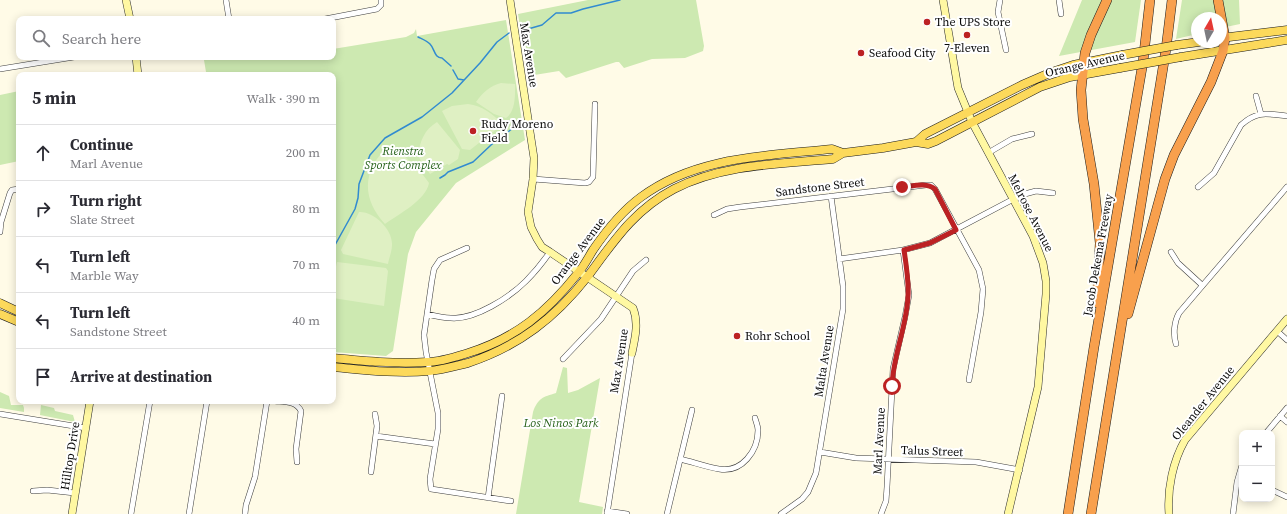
<!DOCTYPE html>
<html lang="en">
<head>
<meta charset="utf-8">
<style>
  :root { --surface:#fff; --page:#f7f7f7; --text:#2b2b33; --muted:#7c7c81; --line:#e1e1e2 }
  body { margin:0; font-family:"Source Serif 4",serif; background:var(--page); color:var(--text) }
  .controls { position:absolute; right:12px; bottom:12px; display:grid; overflow:hidden; border-radius:8px; box-shadow:0 2px 10px #0003 }
  .controls button { width:36px; height:36px; display:grid; place-items:center; padding:0; border:0; border-bottom:1px solid var(--line); background:var(--surface); color:var(--text); font:20px sans-serif }
  .compass { position:absolute; left:1191px; top:12px; width:36px; height:36px; border-radius:50%; background:var(--surface); box-shadow:0 2px 10px #0003; rotate:9deg }
  .stop { position:absolute; width:12px; height:12px; margin:-9px; border:3px solid #bc2123; border-radius:50%; background:#fff }
  .stop.end { background:#bc2123; border-color:#fff; box-shadow:0 1px 4px #0008 }
  .list { margin:0; padding:0; list-style:none }
  h2 { display:flex; justify-content:space-between; align-items:center; height:52px; margin:0; padding:0 16px; font-size:17px }
  h2 small { font-size:13px; font-weight:400; color:var(--muted) }
  .list li { display:grid; grid-template-columns:26px 1fr auto; gap:12px; align-items:center; box-sizing:border-box; height:56px; padding:0 16px; border-top:1px solid var(--line) }
  .list b { display:block; font-size:15px; white-space:nowrap }
  .list p { margin:0; font-size:13px; white-space:nowrap; color:var(--muted) }
  .list em { font-size:13px; font-style:normal; color:var(--muted) }
  .icon { flex:none; width:22px; height:22px; fill:none; stroke:currentColor; stroke-width:2; stroke-linecap:round; stroke-linejoin:round }
  .map { position:relative; flex:none; width:1287px; height:514px; overflow:hidden }
  .search { position:absolute; background:var(--surface); box-shadow:0 2px 10px #0003; left:16px; top:16px; width:320px; height:44px; display:flex; align-items:center; gap:10px; box-sizing:border-box; padding:0 14px; border-radius:8px; color:var(--muted); font-size:15px }
  .panel { position:absolute; background:var(--surface); box-shadow:0 2px 10px #0003; left:16px; top:72px; width:320px; height:332px; border-radius:8px }
  .map>svg:first-child { display:block }
  .green { fill:#cde9b1 }
  .pitch { fill:#dff0c3 }
  .lines { fill:none; stroke-linecap:round; stroke-linejoin:round }
  .stream { stroke:#318bd0; stroke-width:1.5 }
  .street-casing { stroke:#3d3d3d; stroke-width:6 }
  .secondary-casing { stroke:#2c2c2c; stroke-width:8 }
  .primary-casing { stroke:#1b1b1b; stroke-width:9 }
  .highway-casing { stroke:#1b1b1b; stroke-width:10 }
  .street { stroke:#fff; stroke-width:5 }
  .secondary { stroke:#fff8a2; stroke-width:7 }
  .primary { stroke:#fcd95b; stroke-width:8 }
  .highway { stroke:#f8a04d; stroke-width:9 }
  .primary-bridge-casing { stroke:#1b1b1b; stroke-width:9; stroke-linecap:butt }
  .primary-bridge { stroke:#fcd95b; stroke-width:8 }
  .route { stroke:#bc2123; stroke-width:5 }
  .poi-dot { fill:#bc2123; stroke:#fff; stroke-width:1.5 }
  .labels { text-anchor:middle; stroke-width:4; stroke-linejoin:round; paint-order:stroke }
  .poi-label { font-size:12px; fill:#0a0a0a; stroke:#fff; text-anchor:start }
  .street-label { font-size:12px; fill:#0a0a0a; stroke:#fff }
  .park-label { font-size:12px; font-style:italic; fill:#27621a; stroke:#fff }
</style>
</head>
<body>
<div class="map">
<svg width="1287" height="514" viewBox="0 0 1287 514">
  <rect width="100%" height="100%" fill="#fffbe7"/>
  <path class="green" d="M588 0H696L704 46 703 51 685 58 652 59 624 68 619 62H616L566 78 559 71 528 76 518 14Z
    M1082 0H1141L1135 42 1059 56Z
    M1182 0H1239L1240 24 1221 28V18H1197V34L1176 39Z
    M506 20 525 140 456 183 416 232 408 254 393 351 386 356 333 352V75H186L206 72 204 60 244 57H274V59L285 57H333V49L406 37 414 33 416 29 417 36Z
    M19 91V161L0 165V95Z
    M563 367 567 368 568 393 578 390 600 378 579 502 603 507 602 514H516L533 412C538 398 543 397 556 393Z
    M0 392 9 396 11 405H23L24 408V412L0 408Z
    M41 405 54 408 55 411 73 415 75 422 40 415Z"/>
  <path class="pitch" d="M501 83 515 84C515 95 516 111 506 118L494 114 476 102C483 92 490 86 501 83Z
    M468 104C483 106 492 114 503 124L470 150 462 149 442 111 452 106Z
    M437 122 460 150 458 159 449 165 447 164 430 174 418 156C420 141 424 130 437 122Z
    M390 145C405 156 418 167 429 183 426 200 399 214 385 224 360 197 363 168 390 145Z
    M359 212C374 211 393 230 392 245 392 251 389 258 388 264L343 254 341 250Z
    M337 262 386 268 388 271 384 306 333 298V279Z"/>
  <g class="lines">
    <path class="stream" d="M521 31 542 25 556 13H571L583 9 620 0
      M418 37C422 39 427 41 430 44 435 49 434 58 442 58L451 66
      M453 70 458 79 464 80
      M440 178 445 175 448 172 473 162 491 145 517 125
      M333 263 335 245 355 209 358 198 359 184 370 155 385 138 422 117 452 93 480 63 497 42 509 33"/>
    <g class="street-casing">
      <path id="street" d="M226 0 229 19
        M1000 0 998 12 1006 50
        M1059 0 1061 14
        M325 19 377 9 381 5V0
        M0 69 74 57
        M1256 96 1261 114
        M988 153 1012 139 1032 134
        M533 179 585 183 589 182 593 177 595 104
        M1198 187 1214 173 1241 125C1258 110 1267 114 1287 116
        M714 215 727 209 740 207 926 185H931L935 189 979 270 983 289 981 312 969 380
        M0 232 1 222 10 193 12 190 19 189
        M467 248 440 260 434 269 432 280 424 335 426 352 438 413V429L430 479 431 489 511 501
        M1171 252 1178 263 1202 285
        M839 259 903 250 930 243 1021 195 1036 191 1053 193
        M427 314C435 316 443 318 451 318 475 320 510 297 526 281 535 272 543 262 550 252
        M1277 331 1287 340
        M1176 344C1173 334 1174 322 1179 313L1287 187
        M563 359 601 319 633 271 646 260
        M275 401C285 402 296 401 301 411L296 449 297 462
        M0 414 86 428
        M1280 416 1287 422
        M1266 433 1287 408
        M376 436 435 444
        M820 452 856 458 976 462 1020 470
        M680 459C693 462 706 467 719 469 742 473 758 451 758 430 758 426 756 422 755 418
        M371 472 377 426 375 414
        M1272 490 1287 497
        M33 491 47 490 75 493
        M488 498 502 396
        M607 511 627 514
        M131 514 150 401
        M189 514 207 401
        M245 514 246 505 255 477 267 401
        M607 514 632 353
        M667 514 692 410
        M781 514 802 499 808 492 816 473 843 309V286L831 196
        M881 514 886 501 887 487 893 369 905 317 909 295 903 250
        M1233 514 1237 482 1242 465"/>
    </g>
    <g class="secondary-casing">
      <path id="secondary" d="M126 0 130 19
        M510 0 534 158 533 179 528 212 531 227 537 239 542 247 550 252 633 308C639 323 635 338 632 353
        M943 0 958 88 972 122 1033 236 1043 263 1046 281V294L1038 387 1008 514
        M136 57 138 75
        M72 514 90 401
        M1169 514C1167 489 1173 461 1185 440L1287 319"/>
    </g>
    <g class="primary-casing">
      <path id="primary" d="M1221 38 1287 30
        M1177 45 1199 42
        M1181 57 1287 40
        M916 142 925 134 1022 85 1052 72 1073 65 1122 55
        M0 303 19 312
        M0 314 19 322
        M333 358C364 361 395 364 427 362 440 362 455 357 468 353 516 338 547 312 578 273 584 266 588 258 593 250 606 231 622 211 641 197 696 156 767 156 832 149L843 153
        M333 367C365 370 397 374 429 371 442 370 455 366 468 363 519 346 555 318 588 276 614 241 634 210 674 189 723 164 780 164 833 159L843 153 883 148 916 142 928 144 936 141 1040 87 1070 77 1120 68"/>
    </g>
    <g class="highway-casing">
      <path id="highway" d="M1097 303 1100 243 1094 184 1083 119 1081 90 1085 53 1091 35 1107 0
        M1128 314 1165 179 1174 155 1211 82 1223 51 1225 38 1218 0
        M1068 514 1094 347 1143 62 1150 0
        M1091 514 1166 49 1172 0"/>
    </g>
    <use href="#street" class="street"/>
    <use href="#secondary" class="secondary"/>
    <use href="#primary" class="primary"/>
    <use href="#highway" class="highway"/>
    <g class="primary-bridge-casing">
      <path id="primary-bridge" d="M1122 55 1177 45
        M1120 68 1181 57"/>
    </g>
    <use href="#primary-bridge" class="primary-bridge"/>
  </g>
  <g class="lines">
    <path class="route" d="M892 386C893 355 907 326 908 296 909 283 906 263 904 250L930 243 956 230 935 189C926 182 913 186 902 187"/>
  </g>
  <g class="poi-dot">
    <circle cx="927" cy="22" r="4"/>
    <circle cx="967" cy="35" r="4"/>
    <circle cx="861" cy="53" r="4"/>
    <circle cx="473" cy="131" r="4"/>
    <circle cx="737" cy="336" r="4"/>
  </g>
  <g class="labels">
    <g class="poi-label">
      <text x="935" y="26">The UPS Store</text>
      <text x="967" y="52" text-anchor="middle">7-Eleven</text>
      <text x="869" y="57">Seafood City</text>
      <text x="481" y="128">Rudy Moreno<tspan x="481" dy="14">Field</tspan></text>
      <text x="745" y="340">Rohr School</text>
    </g>
    <g class="street-label">
      <text transform="translate(529 55) rotate(81)" y="4">Max Avenue</text>
      <text transform="translate(1085 64) rotate(-13)" y="4">Orange Avenue</text>
      <text transform="translate(820 187) rotate(-7)" y="4">Sandstone Street</text>
      <text transform="translate(1031 213) rotate(63)" y="4">Melrose Avenue</text>
      <text transform="translate(578 251) rotate(-53)" y="4">Orange Avenue</text>
      <text transform="translate(1098 255) rotate(-80)" y="4">Jacob Dekema Freeway</text>
      <text transform="translate(619 361) rotate(-81)" y="4">Max Avenue</text>
      <text transform="translate(824 361) rotate(-81)" y="4">Malta Avenue</text>
      <text transform="translate(1203 403) rotate(-51)" y="4">Oleander Avenue</text>
      <text transform="translate(879 441) rotate(-87)" y="4">Marl Avenue</text>
      <text transform="translate(932 451) rotate(2)" y="4">Talus Street</text>
      <text transform="translate(70 456) rotate(-81)" y="4">Hilltop Drive</text>
    </g>
    <g class="park-label">
      <text x="403" y="155">Rienstra<tspan x="403" dy="14">Sports Complex</tspan></text>
      <text x="561" y="427">Los Ninos Park</text>
    </g>
  </g>
</svg>
<div class="controls">
<button>+</button>
<button>−</button>
</div>
<svg class="compass" viewBox="-18 -18 36 36"><path d="M0-13l5 13h-10z" fill="#e53935"/><path d="M0 13l5-13h-10z" fill="#7c7c81"/></svg>
<div class="stop" style="left:892px;top:386px"></div>
<div class="stop end" style="left:902px;top:187px"></div>
<div class="search"><svg class="icon" aria-label="search" viewBox="0 0 24 24"><circle cx="10" cy="10" r="6"/><path d="M15 15l6 6"/></svg>Search here</div>
<section class="panel">
<h2>5 min<small>Walk · 390 m</small></h2>
<ul class="list">
<li><svg class="icon" aria-label="ahead" viewBox="0 0 24 24"><path d="M12 20V5M6 11l6-6 6 6"/></svg><div><b>Continue</b><p>Marl Avenue</p></div><em>200 m</em></li>
<li><svg class="icon" aria-label="right" viewBox="0 0 24 24"><path d="M7 20v-9h11M14 6l5 5-5 5"/></svg><div><b>Turn right</b><p>Slate Street</p></div><em>80 m</em></li>
<li><svg class="icon" aria-label="left" viewBox="0 0 24 24"><path d="M17 20v-9H6M10 6l-5 5 5 5"/></svg><div><b>Turn left</b><p>Marble Way</p></div><em>70 m</em></li>
<li><svg class="icon" aria-label="left" viewBox="0 0 24 24"><path d="M17 20v-9H6M10 6l-5 5 5 5"/></svg><div><b>Turn left</b><p>Sandstone Street</p></div><em>40 m</em></li>
<li><svg class="icon" aria-label="arrive" viewBox="0 0 24 24"><path d="M6 21V4h12l-3 4 3 4H6"/></svg><div><b>Arrive at destination</b></div></li>
</ul>
</section>
</div>
</body>
</html>
